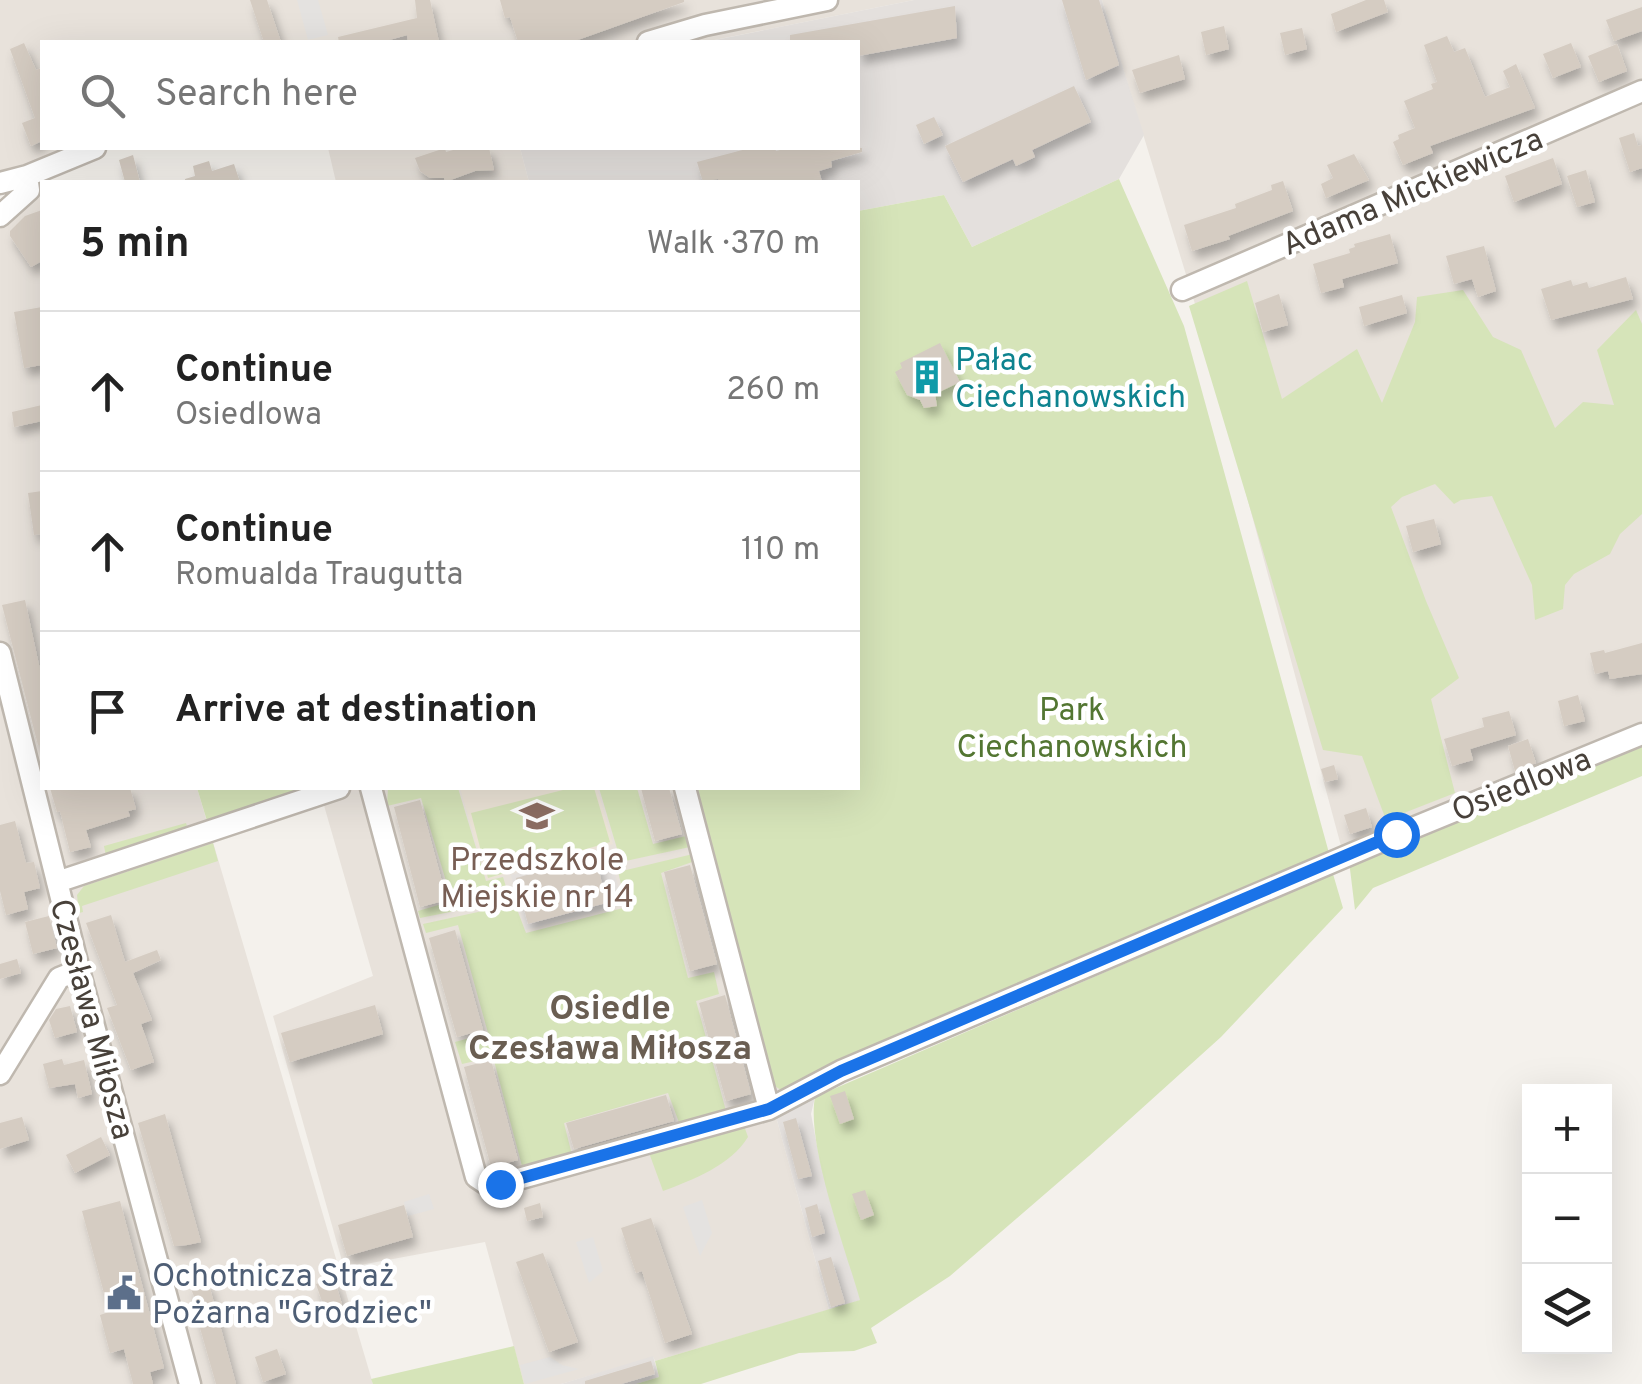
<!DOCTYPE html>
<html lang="en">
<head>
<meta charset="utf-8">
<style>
  :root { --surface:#fff; --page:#f2f2f2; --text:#222; --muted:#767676; --line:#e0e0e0 }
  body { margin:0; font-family:Overpass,sans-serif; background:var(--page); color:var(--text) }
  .controls { position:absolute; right:30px; bottom:30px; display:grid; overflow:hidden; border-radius:0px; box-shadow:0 10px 40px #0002 }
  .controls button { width:90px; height:90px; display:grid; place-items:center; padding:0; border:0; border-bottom:2px solid var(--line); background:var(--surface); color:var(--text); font:50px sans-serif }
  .stop { position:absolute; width:30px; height:30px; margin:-22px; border:8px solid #1a73e8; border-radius:50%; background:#fff }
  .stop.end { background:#1a73e8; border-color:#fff; box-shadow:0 2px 10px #0008 }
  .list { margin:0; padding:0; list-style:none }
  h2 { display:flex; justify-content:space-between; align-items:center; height:130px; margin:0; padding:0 40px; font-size:42px }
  h2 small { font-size:32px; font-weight:400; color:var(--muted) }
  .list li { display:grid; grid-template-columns:65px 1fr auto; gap:30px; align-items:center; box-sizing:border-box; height:160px; padding:0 40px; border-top:2px solid var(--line) }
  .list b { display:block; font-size:38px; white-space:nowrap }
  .list p { margin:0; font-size:32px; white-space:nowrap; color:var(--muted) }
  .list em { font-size:32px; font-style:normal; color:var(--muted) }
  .icon { flex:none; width:55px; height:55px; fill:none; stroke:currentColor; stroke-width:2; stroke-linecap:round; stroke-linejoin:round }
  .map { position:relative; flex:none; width:1642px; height:1384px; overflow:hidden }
  .search { position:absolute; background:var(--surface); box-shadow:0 10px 40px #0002; left:40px; top:40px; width:820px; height:110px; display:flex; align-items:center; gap:25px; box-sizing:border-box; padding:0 35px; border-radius:0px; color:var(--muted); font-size:38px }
  .panel { position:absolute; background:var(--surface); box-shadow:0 10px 40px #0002; left:40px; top:180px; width:820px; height:610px; border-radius:0px }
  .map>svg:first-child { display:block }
  .residential { fill:#e8e2db }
  .industrial { fill:#e4e0dd }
  .education { fill:#ece4d7 }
  .green { fill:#d6e4b9 }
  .parking { fill:#e4e2e0 }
  .building { fill:#d5ccc2; filter:url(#shadow) }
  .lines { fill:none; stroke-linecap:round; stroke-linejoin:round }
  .minor-casing { stroke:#bfb8af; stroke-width:25 }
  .minor { stroke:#fff; stroke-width:20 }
  .route { stroke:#1a73e8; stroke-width:12 }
  .labels { text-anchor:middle; stroke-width:9; stroke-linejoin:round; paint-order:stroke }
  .street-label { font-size:32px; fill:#48413a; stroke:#fff }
  .culture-label { font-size:32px; fill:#0d838f; stroke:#fff; text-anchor:start }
  .park-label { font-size:32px; fill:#537632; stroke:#fff }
  .education-label { font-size:32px; fill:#785e54; stroke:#fff }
  .service-label { font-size:32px; fill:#4e5e75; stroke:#fff; text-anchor:start }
  .neighbourhood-label { font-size:35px; font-weight:bold; fill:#6a5e52; stroke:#fff }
</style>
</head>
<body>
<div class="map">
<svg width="1642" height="1384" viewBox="0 0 1642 1384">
  <defs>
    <filter id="shadow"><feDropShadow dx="4.5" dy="8" stdDeviation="5" flood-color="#0004"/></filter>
  </defs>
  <rect width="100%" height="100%" fill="#f4f1ec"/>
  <path class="residential" d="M0 0H914L704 42H42V148H71L14 170 0 171Z
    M1102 0H1642V725L1341 846 1195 304Z
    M328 148H520L529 182H336Z
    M42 187V788H197L373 1384H0V229Z
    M319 788H700L791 1084 775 1113 829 1310 655 1361 653 1357 561 1384H524L485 1242 344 1268 273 1016 373 976Z"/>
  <path class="industrial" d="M914 0H1102L1144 135 1119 179 972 247 944 195 858 211V182H529L520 148H858V42H705Z
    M609 849 623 905 525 930 511 875Z
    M815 1097 811 1114 819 1156 861 1300 829 1310 775 1113Z
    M653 1356 659 1377 636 1384H561Z"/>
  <path class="education" d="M460 788H597L613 844 487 880Z"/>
  <path class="green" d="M1119 179 1184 326 1329 853 781 1090 770 1083 691 788H858V211L944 195 972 247Z
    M1247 281 1282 399 1357 349 1382 403 1415 322 1417 297 1463 290 1493 337 1521 350 1555 428 1583 402 1614 405 1597 350 1636 310 1642 324V514L1620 534 1610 554 1574 574 1565 585 1563 609 1535 620 1532 585 1492 496 1461 500 1454 504 1435 484 1402 497 1391 507 1426 601 1459 678 1431 699 1455 793 1386 820 1362 756 1323 750 1189 306Z
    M1642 741V776L1373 888 1355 910 1349 861Z
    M197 788H308L207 821Z
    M388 788H458L486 881 503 877 510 900 420 918 418 911 452 901 421 798 387 806Z
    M571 788H594L610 842 488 878 471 813Z
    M599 788H637L653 844 686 836 690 847 621 862Z
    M186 823 188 830 106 856 104 846Z
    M213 843 218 861 82 906 83 912 79 913 77 895 84 886Z
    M693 854 695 861 661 873 688 978 714 972 719 994 696 1001 726 1111 680 1125 668 1093 564 1123 572 1155 522 1166 493 1057 462 1064 455 1042 488 1033 458 925 426 933 423 924 515 904 526 933 627 907 618 872Z
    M1333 874 1343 908 1221 1037 1089 1156 950 1276 871 1328 877 1343 854 1351 799 1353 701 1384H636L659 1377 655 1361 860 1300C846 1250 806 1145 815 1097Z
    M743 1123 748 1137C731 1165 693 1180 663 1191L648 1150Z
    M514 1346 524 1384H373L371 1379Z"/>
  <path class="parking" d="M297 0H318L328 35 308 40Z
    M429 1194 434 1209 408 1216 404 1202Z
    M702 1200 712 1233 700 1256 683 1207Z
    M593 1237 603 1271 589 1283 576 1242Z
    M550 1357 562 1365 579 1369 525 1384 520 1365Z"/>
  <path class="building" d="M250 0H267L281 42H264Z
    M415 0H430L439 42H408L407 35 382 42H339L338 37 417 18Z
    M500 0H684V2L572 42H518L510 17 505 18Z
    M1062 0H1099L1119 65 1086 80Z
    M1366 0H1384L1388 12 1336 32 1331 14Z
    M955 6 957 38 858 56V42H790V35Z
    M1642 7V31L1614 41 1606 20Z
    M1224 26 1229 49 1206 55 1201 32Z
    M1302 28 1307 49 1285 55 1280 33Z
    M1447 36 1454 52 1465 48 1485 97 1510 87 1503 71 1516 64 1535 108 1430 146 1433 153 1403 165 1393 142 1399 139 1398 135 1415 128 1404 101 1433 89 1431 84 1437 82 1424 45Z
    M24 43 36 70 42 68V141L31 146 22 123 35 118 10 49Z
    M1571 43 1581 67 1553 78 1543 54Z
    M1617 44 1627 71 1599 82 1588 56Z
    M1179 55 1185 79 1140 93 1132 70Z
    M1074 86 1091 122 1032 150 1035 157 1016 166 1013 159 963 182 945 146Z
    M934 117 943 135 924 144 916 125Z
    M1634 133 1638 146 1642 145V168L1630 172 1619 138Z
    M445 148 446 152 460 148H489L494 170 475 171 445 182 444 178H430L420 171 415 158Z
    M750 148H775L776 151 788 148H862V152L831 161 832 167 819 171 822 182H719L718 179 703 182 697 162Z
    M1354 154 1369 180 1326 198 1321 184 1333 178 1327 165Z
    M133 155 140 182H125L119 160Z
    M1553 158 1562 184 1514 202 1505 176Z
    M209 161 212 171 234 164 240 182H185V179L195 176 193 166Z
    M1586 170 1595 202 1577 207 1567 176Z
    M1283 181 1293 211 1228 236 1230 239 1192 251 1184 225 1236 208 1235 204 1272 190 1271 185Z
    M42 210V261L31 267 10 236V231L25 216Z
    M1390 234 1398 263 1342 279 1344 287 1321 293 1313 264 1350 253 1349 249 1355 247 1354 244Z
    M1484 246 1496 291 1478 297 1472 279 1454 284 1446 256Z
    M1626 277 1633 299 1551 320 1541 289 1571 280 1573 286 1587 282 1589 288Z
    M1279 294 1288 325 1263 332 1255 303Z
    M1402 295 1407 313 1364 326 1359 307Z
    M42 307V365L24 368 14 312Z
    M940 343 960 382 935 394 937 406 924 408 920 400 907 395 895 372 902 368 900 363Z
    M42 405V421L14 427 12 412Z
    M42 491V534L34 535 28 493Z
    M1434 519 1441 544 1413 552 1406 526Z
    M25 600 42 679V745H38L2 605Z
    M1642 643V674L1610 679 1608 671 1595 674 1590 653 1604 650 1605 653Z
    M1578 695 1585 721 1564 726 1558 701Z
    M1509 711 1516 735 1470 749 1473 760 1452 766 1444 739 1484 727 1482 718Z
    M1528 739 1536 763 1515 771 1508 746Z
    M1334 765 1338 779 1325 782 1321 769Z
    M50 788H130L136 809 128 811 130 816 86 830 91 847 70 852 60 811 57 812Z
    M641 788H669L682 834 655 841Z
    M420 800 447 900 420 907 394 807Z
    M1366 808 1372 827 1350 834 1344 815Z
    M15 821 26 863 34 862 40 888 24 892 28 909 6 915 0 891V825Z
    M596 856 606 903 528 924 516 878Z
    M690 865 717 964 690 971 664 872Z
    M111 915 125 962 157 950 161 960 133 973 152 1020 141 1024 154 1062 131 1070 107 1008 117 1005 86 923Z
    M49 916 57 948 33 954 25 922Z
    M455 930 483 1030 457 1037 429 938Z
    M17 959 21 973 0 979V964Z
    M725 995 751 1094 726 1101 699 1003Z
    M375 1005 383 1034 290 1062 281 1033Z
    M70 1006 77 1032 55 1038 49 1020 56 1009Z
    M62 1059 64 1065 84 1060 92 1094 78 1098 75 1084 49 1088 43 1064Z
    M491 1060 518 1160 491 1167 464 1067Z
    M845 1091 854 1119 840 1124 830 1096Z
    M666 1095 674 1121 574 1149 566 1123Z
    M165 1114 201 1242 187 1245 174 1246 138 1123Z
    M22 1117 29 1140 0 1149V1123Z
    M796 1118 812 1176 798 1179 783 1122Z
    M101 1137 110 1155 75 1173 66 1155Z
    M865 1190 874 1215 861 1220 852 1194Z
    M120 1201 164 1368 150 1372 153 1384H133L124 1349 110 1353 100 1315 109 1312 82 1211Z
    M540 1203 543 1217 527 1221 524 1208Z
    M817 1204 825 1233 812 1237 805 1208Z
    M404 1205 413 1237 347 1256 338 1225Z
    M651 1218 692 1334 665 1343 642 1271 636 1273 621 1228Z
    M543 1253 578 1342 549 1352 516 1262Z
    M831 1257 845 1303 831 1307 818 1261Z
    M334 1279 342 1304 325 1310 316 1284Z
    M208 1281 236 1384H216L192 1300 195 1299 190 1286Z
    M277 1349 286 1374 263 1382 255 1357Z
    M651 1361 655 1374 621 1384H585V1381Z"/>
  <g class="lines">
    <g class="minor-casing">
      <path id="minor" d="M648 42 705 25 827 0
        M0 183 27 176 95 148
        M0 216 29 190 27 176
        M1182 290 1642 91
        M0 653 79 970 190 1384
        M371 788 476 1177 485 1183 500 1184 769 1109 841 1071 1396 835 1642 734
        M685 788 769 1109
        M57 882 339 788
        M0 1074 59 978 79 970"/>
    </g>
    <use href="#minor" class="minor"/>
  </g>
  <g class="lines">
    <path class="route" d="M500 1184 769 1109 841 1071 1396 834"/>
  </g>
  <defs>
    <g id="building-bare" transform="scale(2.7)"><path d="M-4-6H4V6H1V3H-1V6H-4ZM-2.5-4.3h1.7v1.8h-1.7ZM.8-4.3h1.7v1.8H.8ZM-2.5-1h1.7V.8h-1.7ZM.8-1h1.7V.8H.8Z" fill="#0f9aa8" stroke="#fff" stroke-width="2.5" paint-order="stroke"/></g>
    <g id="school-bare" transform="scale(2.7)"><path d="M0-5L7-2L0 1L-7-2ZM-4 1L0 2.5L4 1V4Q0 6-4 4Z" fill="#8d6e63" stroke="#fff" stroke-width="2.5" paint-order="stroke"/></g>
    <g id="civic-bare" transform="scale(2.7)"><path d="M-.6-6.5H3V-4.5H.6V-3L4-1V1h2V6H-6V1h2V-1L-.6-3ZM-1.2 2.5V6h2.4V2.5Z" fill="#5c6f8a" stroke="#fff" stroke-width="2.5" paint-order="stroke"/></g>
  </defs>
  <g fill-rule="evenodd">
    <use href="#building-bare" x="927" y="377"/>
    <use href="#school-bare" x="537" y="816"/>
    <use href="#civic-bare" x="124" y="1293"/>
  </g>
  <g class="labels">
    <g class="street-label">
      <text transform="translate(1412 191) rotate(-23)" y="11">Adama Mickiewicza</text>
      <text transform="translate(1521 784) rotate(-22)" y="11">Osiedlowa</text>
      <text transform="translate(93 1019) rotate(75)" y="11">Czesława Miłosza</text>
    </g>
    <g class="culture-label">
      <text x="955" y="370">Pałac<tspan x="955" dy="37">Ciechanowskich</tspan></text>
    </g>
    <g class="park-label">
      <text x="1072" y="720">Park<tspan x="1072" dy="37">Ciechanowskich</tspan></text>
    </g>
    <g class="education-label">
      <text x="537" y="870">Przedszkole<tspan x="537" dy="37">Miejskie nr 14</tspan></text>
    </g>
    <g class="service-label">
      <text x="152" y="1286">Ochotnicza Straż<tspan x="152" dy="37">Pożarna "Grodziec"</tspan></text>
    </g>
    <g class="neighbourhood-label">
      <text x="610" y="1019">Osiedle<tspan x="610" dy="40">Czesława Miłosza</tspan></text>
    </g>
  </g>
</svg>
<div class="controls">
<button>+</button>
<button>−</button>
<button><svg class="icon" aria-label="layers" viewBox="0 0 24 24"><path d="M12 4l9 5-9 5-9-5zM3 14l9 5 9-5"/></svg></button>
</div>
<div class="stop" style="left:1396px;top:834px"></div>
<div class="stop end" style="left:500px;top:1184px"></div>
<div class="search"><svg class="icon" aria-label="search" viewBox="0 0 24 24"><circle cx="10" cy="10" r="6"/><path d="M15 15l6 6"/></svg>Search here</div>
<section class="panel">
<h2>5 min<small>Walk · 370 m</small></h2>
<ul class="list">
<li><svg class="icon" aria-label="ahead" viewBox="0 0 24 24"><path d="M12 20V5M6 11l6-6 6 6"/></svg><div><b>Continue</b><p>Osiedlowa</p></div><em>260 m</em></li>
<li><svg class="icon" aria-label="ahead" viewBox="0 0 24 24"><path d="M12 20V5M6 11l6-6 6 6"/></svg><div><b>Continue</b><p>Romualda Traugutta</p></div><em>110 m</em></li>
<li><svg class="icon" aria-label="arrive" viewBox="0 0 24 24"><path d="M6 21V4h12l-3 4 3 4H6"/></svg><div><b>Arrive at destination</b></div></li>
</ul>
</section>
</div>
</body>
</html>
